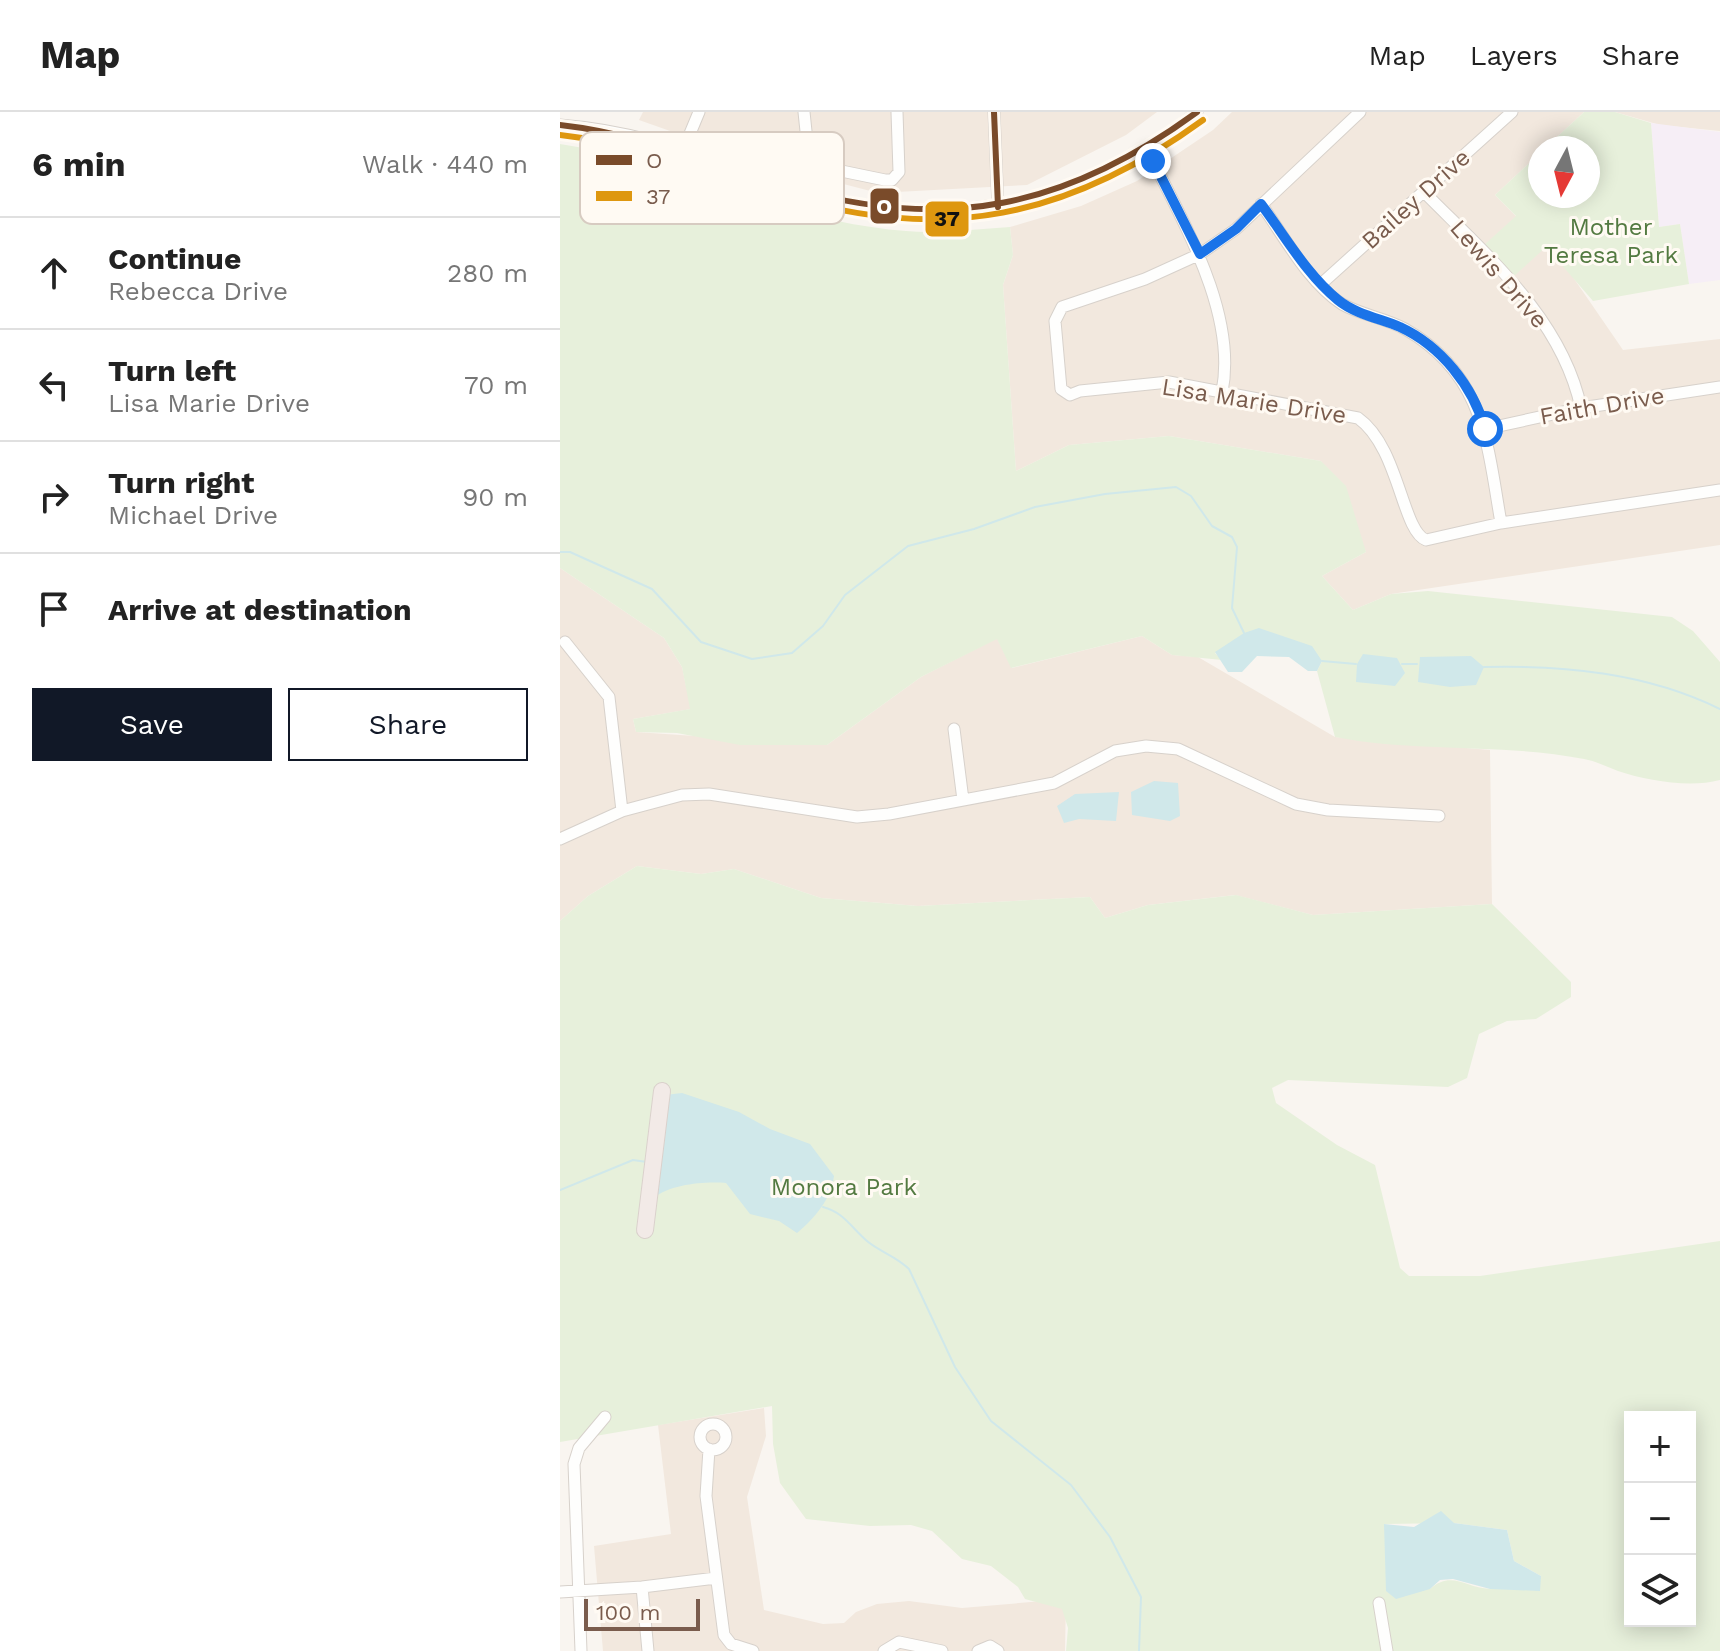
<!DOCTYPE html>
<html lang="en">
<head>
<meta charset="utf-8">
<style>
  :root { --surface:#fff; --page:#f6f6f6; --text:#222; --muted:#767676; --line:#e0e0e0; --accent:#111827 }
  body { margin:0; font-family:"Work Sans",sans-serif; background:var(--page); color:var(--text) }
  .controls { position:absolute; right:24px; bottom:24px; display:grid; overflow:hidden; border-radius:0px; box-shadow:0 4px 20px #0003 }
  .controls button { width:72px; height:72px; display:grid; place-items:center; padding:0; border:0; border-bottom:2px solid var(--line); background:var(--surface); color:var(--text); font:40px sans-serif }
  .compass { position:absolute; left:968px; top:24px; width:72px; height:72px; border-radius:50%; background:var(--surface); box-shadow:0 4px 20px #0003; rotate:187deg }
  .scale { position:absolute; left:24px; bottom:20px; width:116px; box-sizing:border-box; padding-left:8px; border:4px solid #7a5c4d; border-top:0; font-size:22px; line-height:28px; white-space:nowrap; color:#7a5c4d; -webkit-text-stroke:6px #fffaf3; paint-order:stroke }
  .stop { position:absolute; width:24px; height:24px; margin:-18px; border:6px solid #1a73e8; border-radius:50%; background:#fff }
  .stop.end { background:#1a73e8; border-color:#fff; box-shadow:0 2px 8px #0008 }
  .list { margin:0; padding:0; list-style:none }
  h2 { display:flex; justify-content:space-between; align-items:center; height:104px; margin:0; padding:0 32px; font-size:34px }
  h2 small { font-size:26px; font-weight:400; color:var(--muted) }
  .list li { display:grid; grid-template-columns:52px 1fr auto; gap:24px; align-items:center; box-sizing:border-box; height:112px; padding:0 32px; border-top:2px solid var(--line) }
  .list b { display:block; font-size:30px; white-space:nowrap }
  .list p { margin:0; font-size:26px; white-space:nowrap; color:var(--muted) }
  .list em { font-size:26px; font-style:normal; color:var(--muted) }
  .actions { display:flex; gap:16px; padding:24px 32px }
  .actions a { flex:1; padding:18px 0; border:2px solid var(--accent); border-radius:0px; text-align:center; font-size:28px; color:var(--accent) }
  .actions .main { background:var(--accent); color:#fff }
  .icon { flex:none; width:44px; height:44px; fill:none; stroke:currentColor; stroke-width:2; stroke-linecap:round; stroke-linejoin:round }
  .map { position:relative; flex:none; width:1160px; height:1539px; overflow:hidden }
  header { display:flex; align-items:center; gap:48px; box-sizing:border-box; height:112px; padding:0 40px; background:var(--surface); border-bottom:2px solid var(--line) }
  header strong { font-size:38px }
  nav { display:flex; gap:44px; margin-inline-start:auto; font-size:28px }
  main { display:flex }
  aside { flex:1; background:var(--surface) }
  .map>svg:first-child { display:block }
  .residential { fill:#f2e8de }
  .education { fill:#f6eef6 }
  .green { fill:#e7f0db; fill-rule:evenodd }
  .water { fill:#d0e8ea }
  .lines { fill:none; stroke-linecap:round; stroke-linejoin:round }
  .stream { stroke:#d0e8ea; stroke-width:2 }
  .minor-casing { stroke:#d7d1cb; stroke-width:13 }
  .highway-casing { stroke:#dad1cc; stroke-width:18 }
  .minor { stroke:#fefefd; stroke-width:11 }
  .highway { stroke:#f2eae7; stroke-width:16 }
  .bus-1-casing { stroke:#fffaf3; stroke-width:12 }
  .bus-2-casing { stroke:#fffaf3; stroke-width:12 }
  .bus-1 { stroke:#7a4b2a; stroke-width:6 }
  .bus-2 { stroke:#de970f; stroke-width:6 }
  .route { stroke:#1a73e8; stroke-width:10 }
  .labels { text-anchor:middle; stroke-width:6; stroke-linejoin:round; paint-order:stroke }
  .street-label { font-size:24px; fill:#7a5c4d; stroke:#fffaf3 }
  .park-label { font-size:24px; fill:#537a41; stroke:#fffaf3 }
  .key { fill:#fffaf3; stroke:#d7cbc1; stroke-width:2 }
  .key-label { font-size:22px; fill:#7a5c4d }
  .line-badge { stroke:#fffaf3; stroke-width:3 }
  .badge-label { font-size:22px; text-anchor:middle; font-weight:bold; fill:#fff }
  .pale-badge-label { font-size:22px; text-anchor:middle; font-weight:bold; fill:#111 }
</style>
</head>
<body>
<header>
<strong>Map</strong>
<nav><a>Map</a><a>Layers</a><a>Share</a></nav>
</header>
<main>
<aside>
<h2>6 min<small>Walk · 440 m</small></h2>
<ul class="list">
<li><svg class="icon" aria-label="ahead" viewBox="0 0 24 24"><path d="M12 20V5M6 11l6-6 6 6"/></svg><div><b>Continue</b><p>Rebecca Drive</p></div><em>280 m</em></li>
<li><svg class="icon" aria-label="left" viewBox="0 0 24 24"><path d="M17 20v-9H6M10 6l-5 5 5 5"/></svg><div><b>Turn left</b><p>Lisa Marie Drive</p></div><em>70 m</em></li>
<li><svg class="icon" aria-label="right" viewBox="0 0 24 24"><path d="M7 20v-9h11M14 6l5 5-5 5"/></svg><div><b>Turn right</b><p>Michael Drive</p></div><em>90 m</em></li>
<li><svg class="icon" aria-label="arrive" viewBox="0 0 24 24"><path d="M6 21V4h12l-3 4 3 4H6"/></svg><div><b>Arrive at destination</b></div></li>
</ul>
<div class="actions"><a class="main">Save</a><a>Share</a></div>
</aside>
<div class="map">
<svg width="1160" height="1539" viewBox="0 0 1160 1539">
  <rect width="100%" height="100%" fill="#f9f5f0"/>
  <path class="residential" d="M83 0H597L566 23 467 73 318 81 195 49 79 8Z
    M672 0H1024L985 36H980V41L935 83 1006 155 1063 238 1160 227V433L831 482 793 498 762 464 806 440 761 349 609 324 509 333 456 359 443 173 453 143 450 115 521 94 577 69 653 18Z
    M1055 0H1160V19L1100 13Z
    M0 456 104 526 122 555 131 597 73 607 76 620 267 633 361 565 437 526 452 556 582 524 612 543 638 545 775 625 930 638 932 792 753 803 675 783 588 793 545 806 530 785 358 794 261 786 174 757 141 762 77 754 28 784 0 809Z
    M204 1296 206 1324 187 1385 204 1498 263 1512 284 1511 296 1500 317 1492 349 1489 402 1496 506 1487 505 1539H43L34 1434 111 1422 98 1313Z"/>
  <path class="education" d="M1091 11 1160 20V168L1129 172 1120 112 1099 115Z"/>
  <path class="green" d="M1024 0H1055L1091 11 1099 115 1120 112 1129 172 1033 189 986 135 953 165 923 134 956 104 935 83 980 41V84H1028V36H985Z
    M0 32 112 51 105 64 55 52 51 73C69 77 104 90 120 81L122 66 130 57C190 90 277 114 346 119 380 122 416 117 450 115L453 143 443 173 456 359 509 333 609 324 761 349 786 374 806 440 762 464 793 498 831 482 868 479 1112 505 1133 519 1160 550V668C1130 676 1088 669 1058 659 1047 655 1036 649 1024 647 942 631 857 641 775 625L757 559 762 549 694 518 655 541 662 548 612 543 582 524 451 556 437 527 361 565 267 633H180L117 621 76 620 73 607 130 597 122 555 104 526 0 456Z
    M77 754 141 762 174 757 261 786 358 794 530 785 545 806 588 793 676 783 753 803 932 792 1011 870V885L976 907 947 909 919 922 907 966 888 975 728 968 712 976 716 991 777 1033 815 1053 840 1156 849 1164H920L1160 1129V1539H506L508 1516 502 1497 465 1487 458 1475 431 1454 402 1447 372 1419 351 1413 310 1414 246 1407 220 1371 213 1332 212 1294 0 1330V809L28 784ZM1070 1305H1130V1509H1070ZM894 1411 947 1418 954 1449 981 1464C965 1468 945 1477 930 1477 905 1476 892 1458 870 1477L824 1412Z"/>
  <path class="water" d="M699 516 752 534 762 549 757 559H748L729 545 697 544 682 560H668L655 540 684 521Z
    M803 542 837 546 845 561 835 574 796 570 797 552Z
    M911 544 924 555 916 573 890 575 858 570 860 545Z
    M594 669 618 671 620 704 610 709 572 703 571 680Z
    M559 680 556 709 519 707 504 711 497 694 515 682Z
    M122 981 179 1000 210 1017 250 1032 274 1064C271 1087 255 1106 237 1121L219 1109 190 1102 166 1071C146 1069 110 1072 94 1086L105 983Z
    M881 1399 894 1411 947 1418 954 1449 981 1464 980 1479 930 1477 893 1467 880 1468 870 1477 836 1487 826 1479 824 1412 854 1415Z"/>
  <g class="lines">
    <path class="stream" d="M0 440H10L92 477 141 530 192 547 232 541 263 514 285 483 348 434 414 417 475 395 545 382 616 375 631 384 652 414 672 425 677 435 672 496 684 521
      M762 549 796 552
      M842 552H857
      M924 555C1004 553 1087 561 1160 597
      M0 1078 73 1048 87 1050
      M263 1095C283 1100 291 1115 307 1129 320 1140 336 1144 349 1157L395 1255 431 1309 511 1373 550 1425 581 1485 579 1539"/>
    <g class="minor-casing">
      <path id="minor" d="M244 0 249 48 262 55 325 68H332L339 60 337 0
        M434 0 438 95
        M800 0 676 117 640 142 585 167 502 195 495 209 501 277 510 283 520 279 609 270 798 306C839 335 842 419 866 428L941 411 1160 378
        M0 13C89 20 146 47 227 74 371 123 520 97 637 0
        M124 36 139 0
        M587 37C621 107 678 200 662 280
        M864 80C926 143 1002 206 1021 296
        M701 92C724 124 748 170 782 192 801 203 825 206 845 217 924 262 927 330 941 411
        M760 173 952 0
        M925 317 1021 296 1160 275
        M5 530 49 585 62 699
        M394 617 403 688
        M0 727 62 699 122 683 149 682 297 705 329 702 494 671 555 639 586 634 618 637 736 692 768 698 879 704
        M140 1325a13 13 0 1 1 26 0a13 13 0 1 1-26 0Z
        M149 1337 146 1384 164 1523 171 1532 193 1539
        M82 1475 88 1539
        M0 1480 82 1475 156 1466
        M819 1491 827 1539
        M21 1539 14 1352 19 1336 45 1305
        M324 1539 339 1530 382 1539
        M418 1539 430 1534 438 1539"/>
    </g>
    <g class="highway-casing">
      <path id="highway" d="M85 1118 102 979"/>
    </g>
    <use href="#minor" class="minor"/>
    <use href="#highway" class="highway"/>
    <g class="bus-1-casing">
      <path id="bus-1" d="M434 0 438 95
        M0 13C81 22 152 52 229 75 386 121 506 96 637 0"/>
    </g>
    <g class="bus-2-casing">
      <path id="bus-2" d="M0 23C79 32 148 60 223 83 382 133 510 105 643 8"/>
    </g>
    <use href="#bus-1" class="bus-1"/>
    <use href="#bus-2" class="bus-2"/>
  </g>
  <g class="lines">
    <path class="route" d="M593 49 640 142 676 117 701 92C725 124 747 163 778 188 795 202 821 207 840 215 881 234 913 274 925 317"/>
  </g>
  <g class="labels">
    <g class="street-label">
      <text transform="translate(856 87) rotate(-42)" y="8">Bailey Drive</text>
      <text transform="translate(939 162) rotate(49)" y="8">Lewis Drive</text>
      <text transform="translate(694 289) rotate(9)" y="8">Lisa Marie Drive</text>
      <text transform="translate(1042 294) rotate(-10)" y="8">Faith Drive</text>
    </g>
    <g class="park-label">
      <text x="1051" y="123">Mother<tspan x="1051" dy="28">Teresa Park</tspan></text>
      <text x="284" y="1083">Monora Park</text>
    </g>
  </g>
  <rect x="20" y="20" width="264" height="92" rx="12" class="key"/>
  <rect x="36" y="43" width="36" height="10" fill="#7a4b2a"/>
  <rect x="36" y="79" width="36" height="10" fill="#de970f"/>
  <g class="key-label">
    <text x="86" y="56">O</text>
    <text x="86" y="92">37</text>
  </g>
  <g class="line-badge">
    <rect x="309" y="75" width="31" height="38" rx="8" fill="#7a4b2a"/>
    <rect x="364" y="88" width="46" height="38" rx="8" fill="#de970f"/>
  </g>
  <g class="badge-label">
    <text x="324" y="102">O</text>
  </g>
  <g class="pale-badge-label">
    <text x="387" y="114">37</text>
  </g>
</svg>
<div class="controls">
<button>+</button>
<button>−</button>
<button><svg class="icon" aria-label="layers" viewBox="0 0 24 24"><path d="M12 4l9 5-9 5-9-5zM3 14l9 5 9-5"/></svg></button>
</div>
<svg class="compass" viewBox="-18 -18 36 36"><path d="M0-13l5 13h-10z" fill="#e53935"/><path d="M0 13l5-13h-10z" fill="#767676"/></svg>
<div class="scale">100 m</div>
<div class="stop" style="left:925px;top:317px"></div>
<div class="stop end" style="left:593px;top:49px"></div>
</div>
</main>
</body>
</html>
